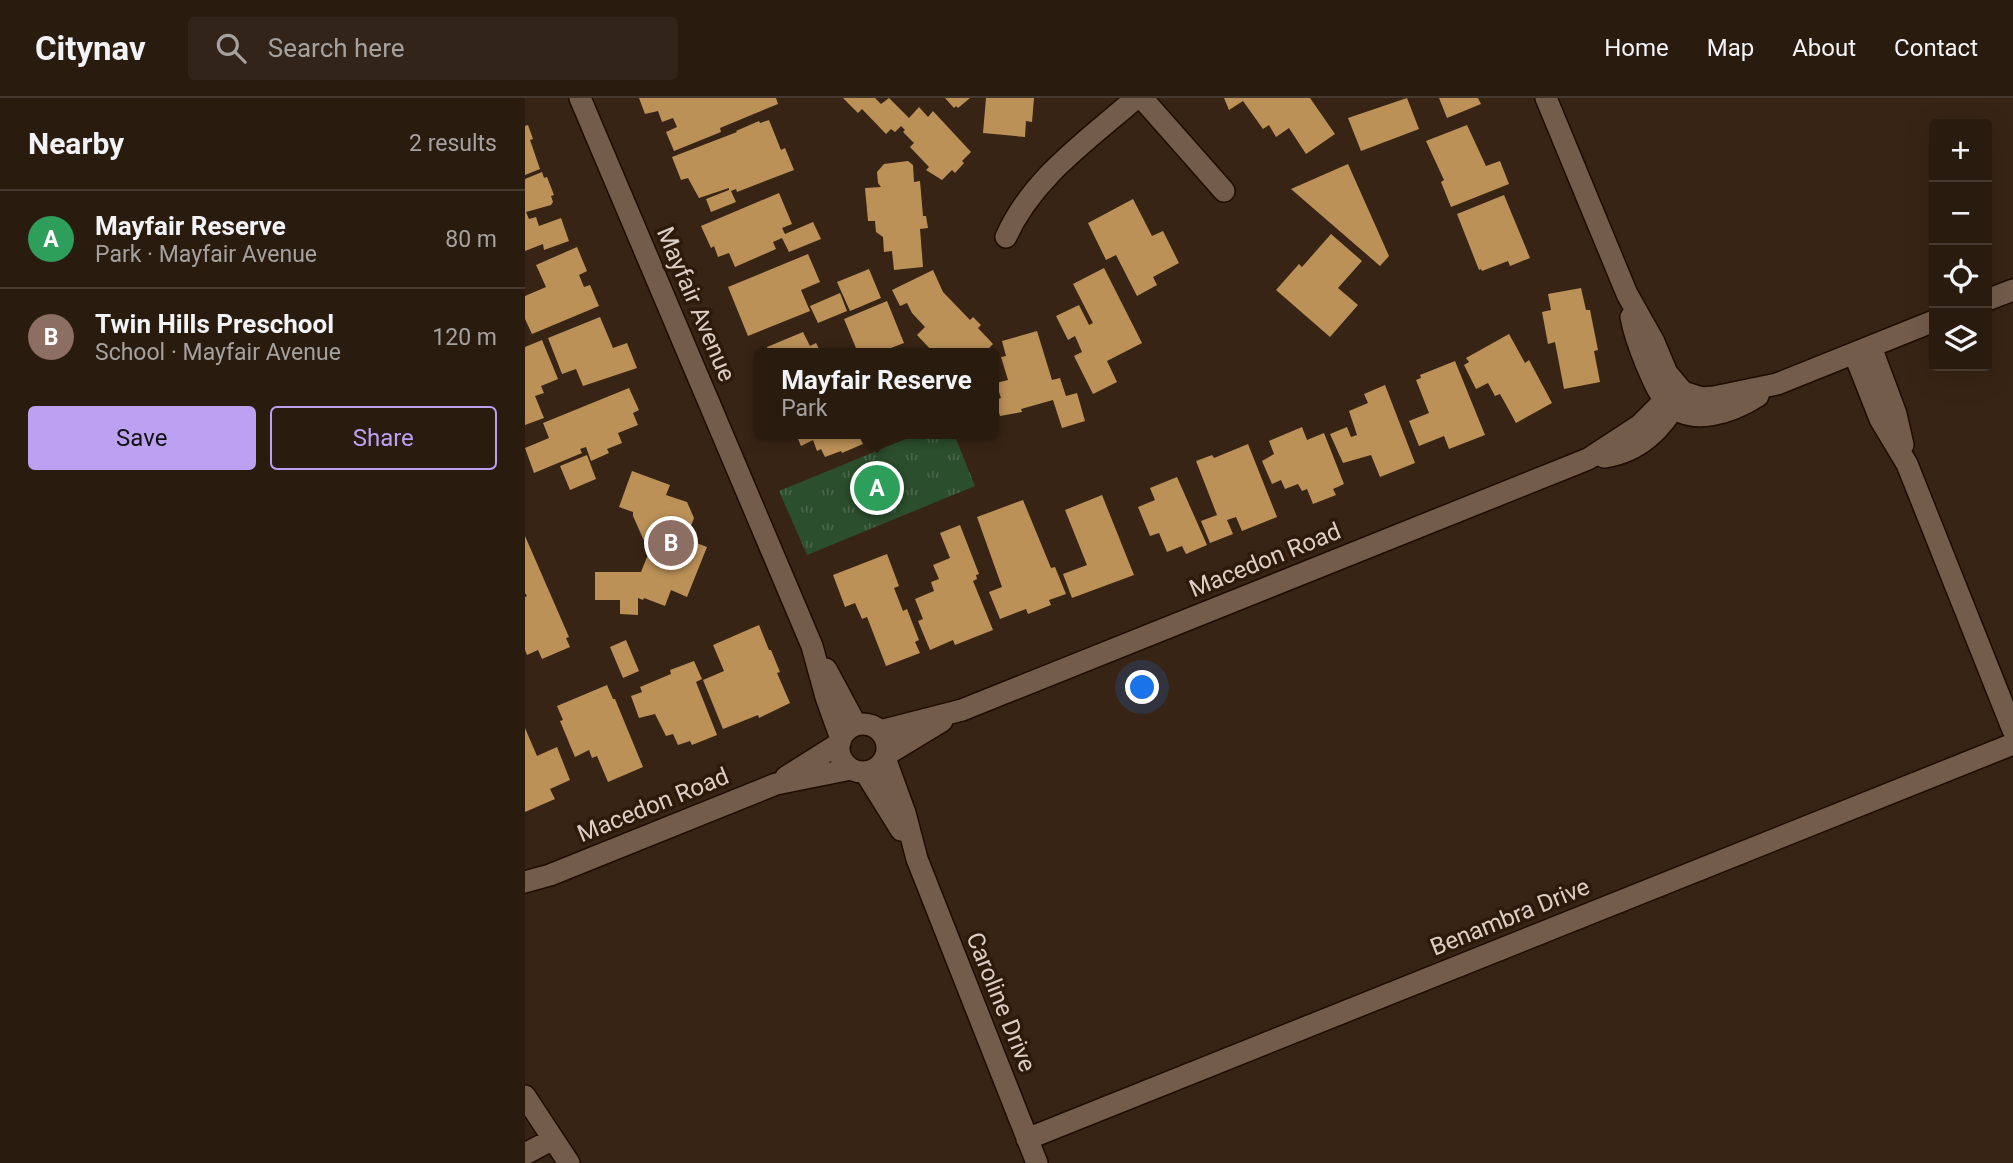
<!DOCTYPE html>
<html lang="en">
<head>
<meta charset="utf-8">
<style>
  :root { --surface:#2a1b0f; --page:#322418; --text:#f1f3f6; --muted:#a5a19e; --line:#46392f; --accent:#bca0f2 }
  body { margin:0; font-family:Roboto,sans-serif; background:var(--page); color:var(--text) }
  .controls { position:absolute; right:21px; top:21px; display:grid; overflow:hidden; border-radius:7px; box-shadow:0 7px 28px #0002 }
  .controls button { width:63px; height:63px; display:grid; place-items:center; padding:0; border:0; border-bottom:2px solid var(--line); background:var(--surface); color:var(--text); font:35px sans-serif }
  .you { position:absolute; left:618px; top:590px; width:24px; height:24px; margin:-18px; border:5px solid #fff; border-radius:50%; background:#1a73e8; box-shadow:0 0 0 10px #1a73e833 }
  .badge { display:grid; place-items:center; width:46px; height:46px; border-radius:50%; background:var(--accent); color:#fff; font-size:23px; font-weight:700 }
  .pin { position:absolute; translate:-50% -50%; border:4px solid #fff; box-shadow:0 2px 7px #0006 }
  .popup { position:absolute; left:229px; top:250px; width:245px; height:91px; box-sizing:border-box; display:grid; place-content:center; border-radius:7px; background:var(--surface); filter:drop-shadow(0 2px 5px #0005); font-size:23px; white-space:nowrap; color:var(--muted) }
  .popup b { font-size:26px; color:var(--text) }
  .popup::after { content:''; position:absolute; left:50%; top:100%; margin-left:-14px; border:14px solid transparent; border-top-color:var(--surface) }
  .list { margin:0; padding:0; list-style:none }
  h2 { display:flex; justify-content:space-between; align-items:center; height:91px; margin:0; padding:0 28px; font-size:30px }
  h2 small { font-size:23px; font-weight:400; color:var(--muted) }
  .list li { display:grid; grid-template-columns:46px 1fr auto; gap:21px; align-items:center; box-sizing:border-box; height:98px; padding:0 28px; border-top:2px solid var(--line) }
  .list b { display:block; font-size:26px; white-space:nowrap }
  .list p { margin:0; font-size:23px; white-space:nowrap; color:var(--muted) }
  .list em { font-size:23px; font-style:normal; color:var(--muted) }
  .actions { display:flex; gap:14px; padding:21px 28px }
  .actions a { flex:1; padding:16px 0; border:2px solid var(--accent); border-radius:7px; text-align:center; font-size:24px; color:var(--accent) }
  .actions .main { background:var(--accent); color:#111 }
  .icon { flex:none; width:38px; height:38px; fill:none; stroke:currentColor; stroke-width:2; stroke-linecap:round; stroke-linejoin:round }
  .map { position:relative; flex:none; width:1488px; height:1065px; overflow:hidden }
  header { display:flex; align-items:center; gap:42px; box-sizing:border-box; height:98px; padding:0 35px; background:var(--surface); border-bottom:2px solid var(--line) }
  header strong { font-size:33px }
  nav { display:flex; gap:38px; margin-inline-start:auto; font-size:24px }
  .search { width:490px; height:63px; background:var(--page); display:flex; align-items:center; gap:18px; box-sizing:border-box; padding:0 24px; border-radius:7px; color:var(--muted); font-size:26px }
  main { display:flex }
  aside { flex:1; background:var(--surface) }
  .map>svg:first-child { display:block }
  .park { fill:url(#park-tufts) }
  .building { fill:#bc9158 }
  .lines { fill:none; stroke-linecap:round; stroke-linejoin:round }
  .minor-casing { stroke:#1e0c01; stroke-width:24 }
  .minor { stroke:#745c4b; stroke-width:21 }
  .labels { text-anchor:middle; stroke-width:7; stroke-linejoin:round; paint-order:stroke }
  .street-label { font-size:24px; fill:#dccec5; stroke:#2e1a0a }
</style>
</head>
<body>
<header>
<strong>Citynav</strong>
<div class="search"><svg class="icon" aria-label="search" viewBox="0 0 24 24"><circle cx="10" cy="10" r="6"/><path d="M15 15l6 6"/></svg>Search here</div>
<nav><a>Home</a><a>Map</a><a>About</a><a>Contact</a></nav>
</header>
<main>
<aside>
<h2>Nearby<small>2 results</small></h2>
<ul class="list">
<li><span class="badge" style="background:#2e9e5b">A</span><div><b>Mayfair Reserve</b><p>Park · Mayfair Avenue</p></div><em>80 m</em></li>
<li><span class="badge" style="background:#8d6e63">B</span><div><b>Twin Hills Preschool</b><p>School · Mayfair Avenue</p></div><em>120 m</em></li>
</ul>
<div class="actions"><a class="main">Save</a><a>Share</a></div>
</aside>
<div class="map">
<svg width="1488" height="1065" viewBox="0 0 1488 1065">
  <defs>
    <pattern id="park-tufts" width="24" height="20" patternUnits="userSpaceOnUse" patternTransform="scale(1.75)"><rect width="24" height="20" fill="#2b4e2c"/><path d="M3 7l-1-3M5 7V3M7 7l1-3M15 17l-1-3M17 17v-4M19 17l1-3" fill="none" stroke="#496649"/></pattern>
  </defs>
  <rect width="100%" height="100%" fill="#382414"/>
  <path class="park" d="M393 336H429L450 388 282 457 254 393Z"/>
  <path class="building" d="M114 0H251L253 6 195 30 196 34 149 53 141 34 152 29 148 20 137 24 133 13 120 16Z
    M318 0H350L356 6 364 0 384 20 394 9 403 19 408 13 446 54 437 63 439 65 430 75 427 72 417 82 401 72 404 69 385 49 389 45 378 34 380 32 376 28 370 34 366 31 361 36 337 11 333 15Z
    M420 0H445L433 10 431 8 429 10Z
    M461 0H509L507 24 501 23 500 39 458 35Z
    M699 0H785L810 36 781 56 764 30 751 39 744 27 738 31 718 3 704 12Z
    M882 0 894 31 836 53 823 20Z
    M914 0H953L956 6 922 20Z
    M244 22 256 52 260 50 269 72 212 94 211 91 206 93 211 104 186 114 181 101 204 92V90L174 100 163 80 156 82 147 59 212 34 211 33 234 23 235 25Z
    M3 27 8 41 5 42 15 71 0 77V28Z
    M942 27 961 68 975 63 984 86 926 109 916 84 919 82 901 43Z
    M383 63 388 67 389 84 395 83 398 118H401L403 130 395 131 398 169 369 172 367 153 359 154 358 139 351 134 350 123H343L340 90 356 89 353 85 352 74 359 66Z
    M823 66 864 158 855 168 766 91Z
    M17 74 19 80 22 79 29 97 26 98 28 104 26 107 1 114 4 121 11 119 14 128 36 120 44 143 19 152 18 146 0 153V81Z
    M254 95 267 126 257 130 260 136 288 124 296 141 264 154 257 140 248 144 251 151 210 169 204 155 193 159 189 148 186 150 176 128Z
    M979 97 1005 160 985 168 983 163 957 173 956 171 954 172 932 116Z
    M608 101 627 138 638 133 654 165 628 179 632 187 612 198 591 157 581 162 563 125Z
    M806 136 837 163 813 190 833 207 805 239 751 192 774 166 777 169Z
    M52 149 62 173 54 177 59 189 65 187 74 208 7 236 0 221V198L21 189 11 167Z
    M283 156 295 184 276 192 285 213 223 238 203 189Z
    M579 170 617 245 582 263 592 284 568 296 549 258 557 254 550 238 543 242 531 218 554 207 564 227 568 225 548 186Z
    M344 171 356 200 325 213 312 184Z
    M408 172 418 194 445 222 448 219 456 227 453 230 468 246 459 255H409L392 237 400 229 387 215 382 205 375 208 367 192Z
    M1056 190 1061 212H1065L1073 252 1069 253 1075 284 1039 291 1030 244 1023 246 1017 214 1026 212 1023 196Z
    M315 195 322 213 293 225 285 208Z
    M362 203 379 245 353 255H333L319 221Z
    M75 219 88 250 102 245 112 270 58 288 51 271 37 276 23 240Z
    M512 233 527 282 535 280 541 298 552 295 560 323 537 330 528 302 496 311 497 314 475 318 470 302 476 300 471 285 483 282 476 259 481 258 477 243Z
    M278 234 285 248 291 245 296 255H244L242 249Z
    M984 236 1000 265 1004 262 1027 305 991 325 975 296 970 298 963 285 951 291 939 267 944 264 941 260Z
    M17 242 33 281 16 288 19 295 10 298 19 320 0 327V249Z
    M930 263 960 337 924 351 919 338 894 348 884 323 904 315 891 282 896 280 895 277Z
    M860 287 890 365 855 379 846 357 818 365 805 336 822 329 826 339 832 337 824 313 843 305 839 296Z
    M104 290 114 312 108 315 113 327 93 335 97 345 82 351 84 355 66 363 61 349 55 351 57 355 9 375 0 350 24 340 18 325Z
    M777 329 782 342 799 335 819 386 808 391 811 397 788 406 782 391 777 393 773 386 760 391 756 382 747 386 737 363 749 356 744 343Z
    M264 336H333L338 346 317 355 316 353 300 359 296 351 292 353 288 342 276 348 271 336 266 339Z
    M723 346 752 419 717 433 711 419 702 422 708 436 685 445 676 423 692 417 671 363 687 357 689 360Z
    M62 357 71 381 45 392 35 368Z
    M107 373 145 387 141 397 162 404 169 420 161 441 182 449 162 499 146 492 140 508 119 500 118 502 113 500V517L95 516V502H70V474H116L124 454 108 418V414L94 409Z
    M652 379 682 447 661 456 657 448 642 454 634 435 625 438 613 409 630 402 625 390Z
    M577 397 609 477 547 500 538 476 562 467 540 412Z
    M498 402 526 470 530 469 541 496 524 502 526 507 503 516 501 511 475 521 464 494 477 489 452 419Z
    M435 427 454 476 451 477 452 481 448 483 468 532 430 547 428 542 405 552 393 523 398 521 390 501 409 493 406 484 414 481 408 467 425 460 415 435Z
    M0 438 44 539 41 540 45 549 17 561 13 552 2 557 0 552V499L2 498 0 495Z
    M362 456 374 488 369 490 378 513 382 511 394 542 390 544 395 555 361 568 342 519 337 521 330 505 320 509 308 477Z
    M234 527 244 552H246L255 574 252 575 265 605 234 620 233 617 198 631 178 582 199 573 188 547Z
    M101 542 114 573 98 580 85 549Z
    M169 563 177 581 171 584 192 637 167 647 165 643 153 647 148 636 141 638 130 616 114 620 106 598 117 594 115 589 146 576 145 572Z
    M82 587 88 601H90L118 669 83 684 72 658 67 660 64 652 50 659 35 623 38 622 32 608Z
    M0 630 12 658 32 649 45 682 25 691 30 701 0 714Z"/>
  <g class="lines">
    <g class="minor-casing">
      <path id="minor" d="M55 0 287 548 301 599 316 641
        M617 0 699 93
        M1021 0 1102 196 1129 244 1142 275 1158 294 1177 300 1189 299 1252 286 1409 223
        M481 139C507 80 563 42 611 0
        M1462 202 1488 192
        M1106 219C1109 235 1115 251 1121 266 1127 279 1132 294 1142 304 1166 330 1208 314 1233 298
        M1346 249 1371 316 1378 347
        M1329 255 1355 321 1382 366 1488 632
        M1079 359C1115 354 1137 331 1155 300
        M301 571 331 627
        M314 650a24 24 0 1 1 48 0a24 24 0 1 1-48 0Z
        M355 633 437 612 1063 361 1115 327 1138 304 1158 294
        M361 657 417 623
        M360 660 380 715 392 761 512 1065
        M340 674 376 732
        M261 679 315 645
        M0 784 25 777 251 686 326 671
        M0 998 44 1065
        M502 1041 1488 646
        M0 1056 28 1041"/>
    </g>
    <use href="#minor" class="minor"/>
  </g>
  <g class="labels">
    <g class="street-label">
      <text transform="translate(171 206) rotate(67)" y="8">Mayfair Avenue</text>
      <text transform="translate(740 462) rotate(-22)" y="8">Macedon Road</text>
      <text transform="translate(128 707) rotate(-22)" y="8">Macedon Road</text>
      <text transform="translate(985 819) rotate(-22)" y="8">Benambra Drive</text>
      <text transform="translate(476 904) rotate(68)" y="8">Caroline Drive</text>
    </g>
  </g>
</svg>
<div class="controls">
<button>+</button>
<button>−</button>
<button><svg class="icon" aria-label="locate" viewBox="0 0 24 24"><circle cx="12" cy="12" r="6"/><path d="M12 2v4M12 18v4M2 12h4M18 12h4"/></svg></button>
<button><svg class="icon" aria-label="layers" viewBox="0 0 24 24"><path d="M12 4l9 5-9 5-9-5zM3 14l9 5 9-5"/></svg></button>
</div>
<div class="you"></div>
<div class="pin badge" style="left:352px;top:390px;background:#2e9e5b">A</div>
<div class="popup"><b>Mayfair Reserve</b>Park</div>
<div class="pin badge" style="left:146px;top:445px;background:#8d6e63">B</div>
</div>
</main>
</body>
</html>
